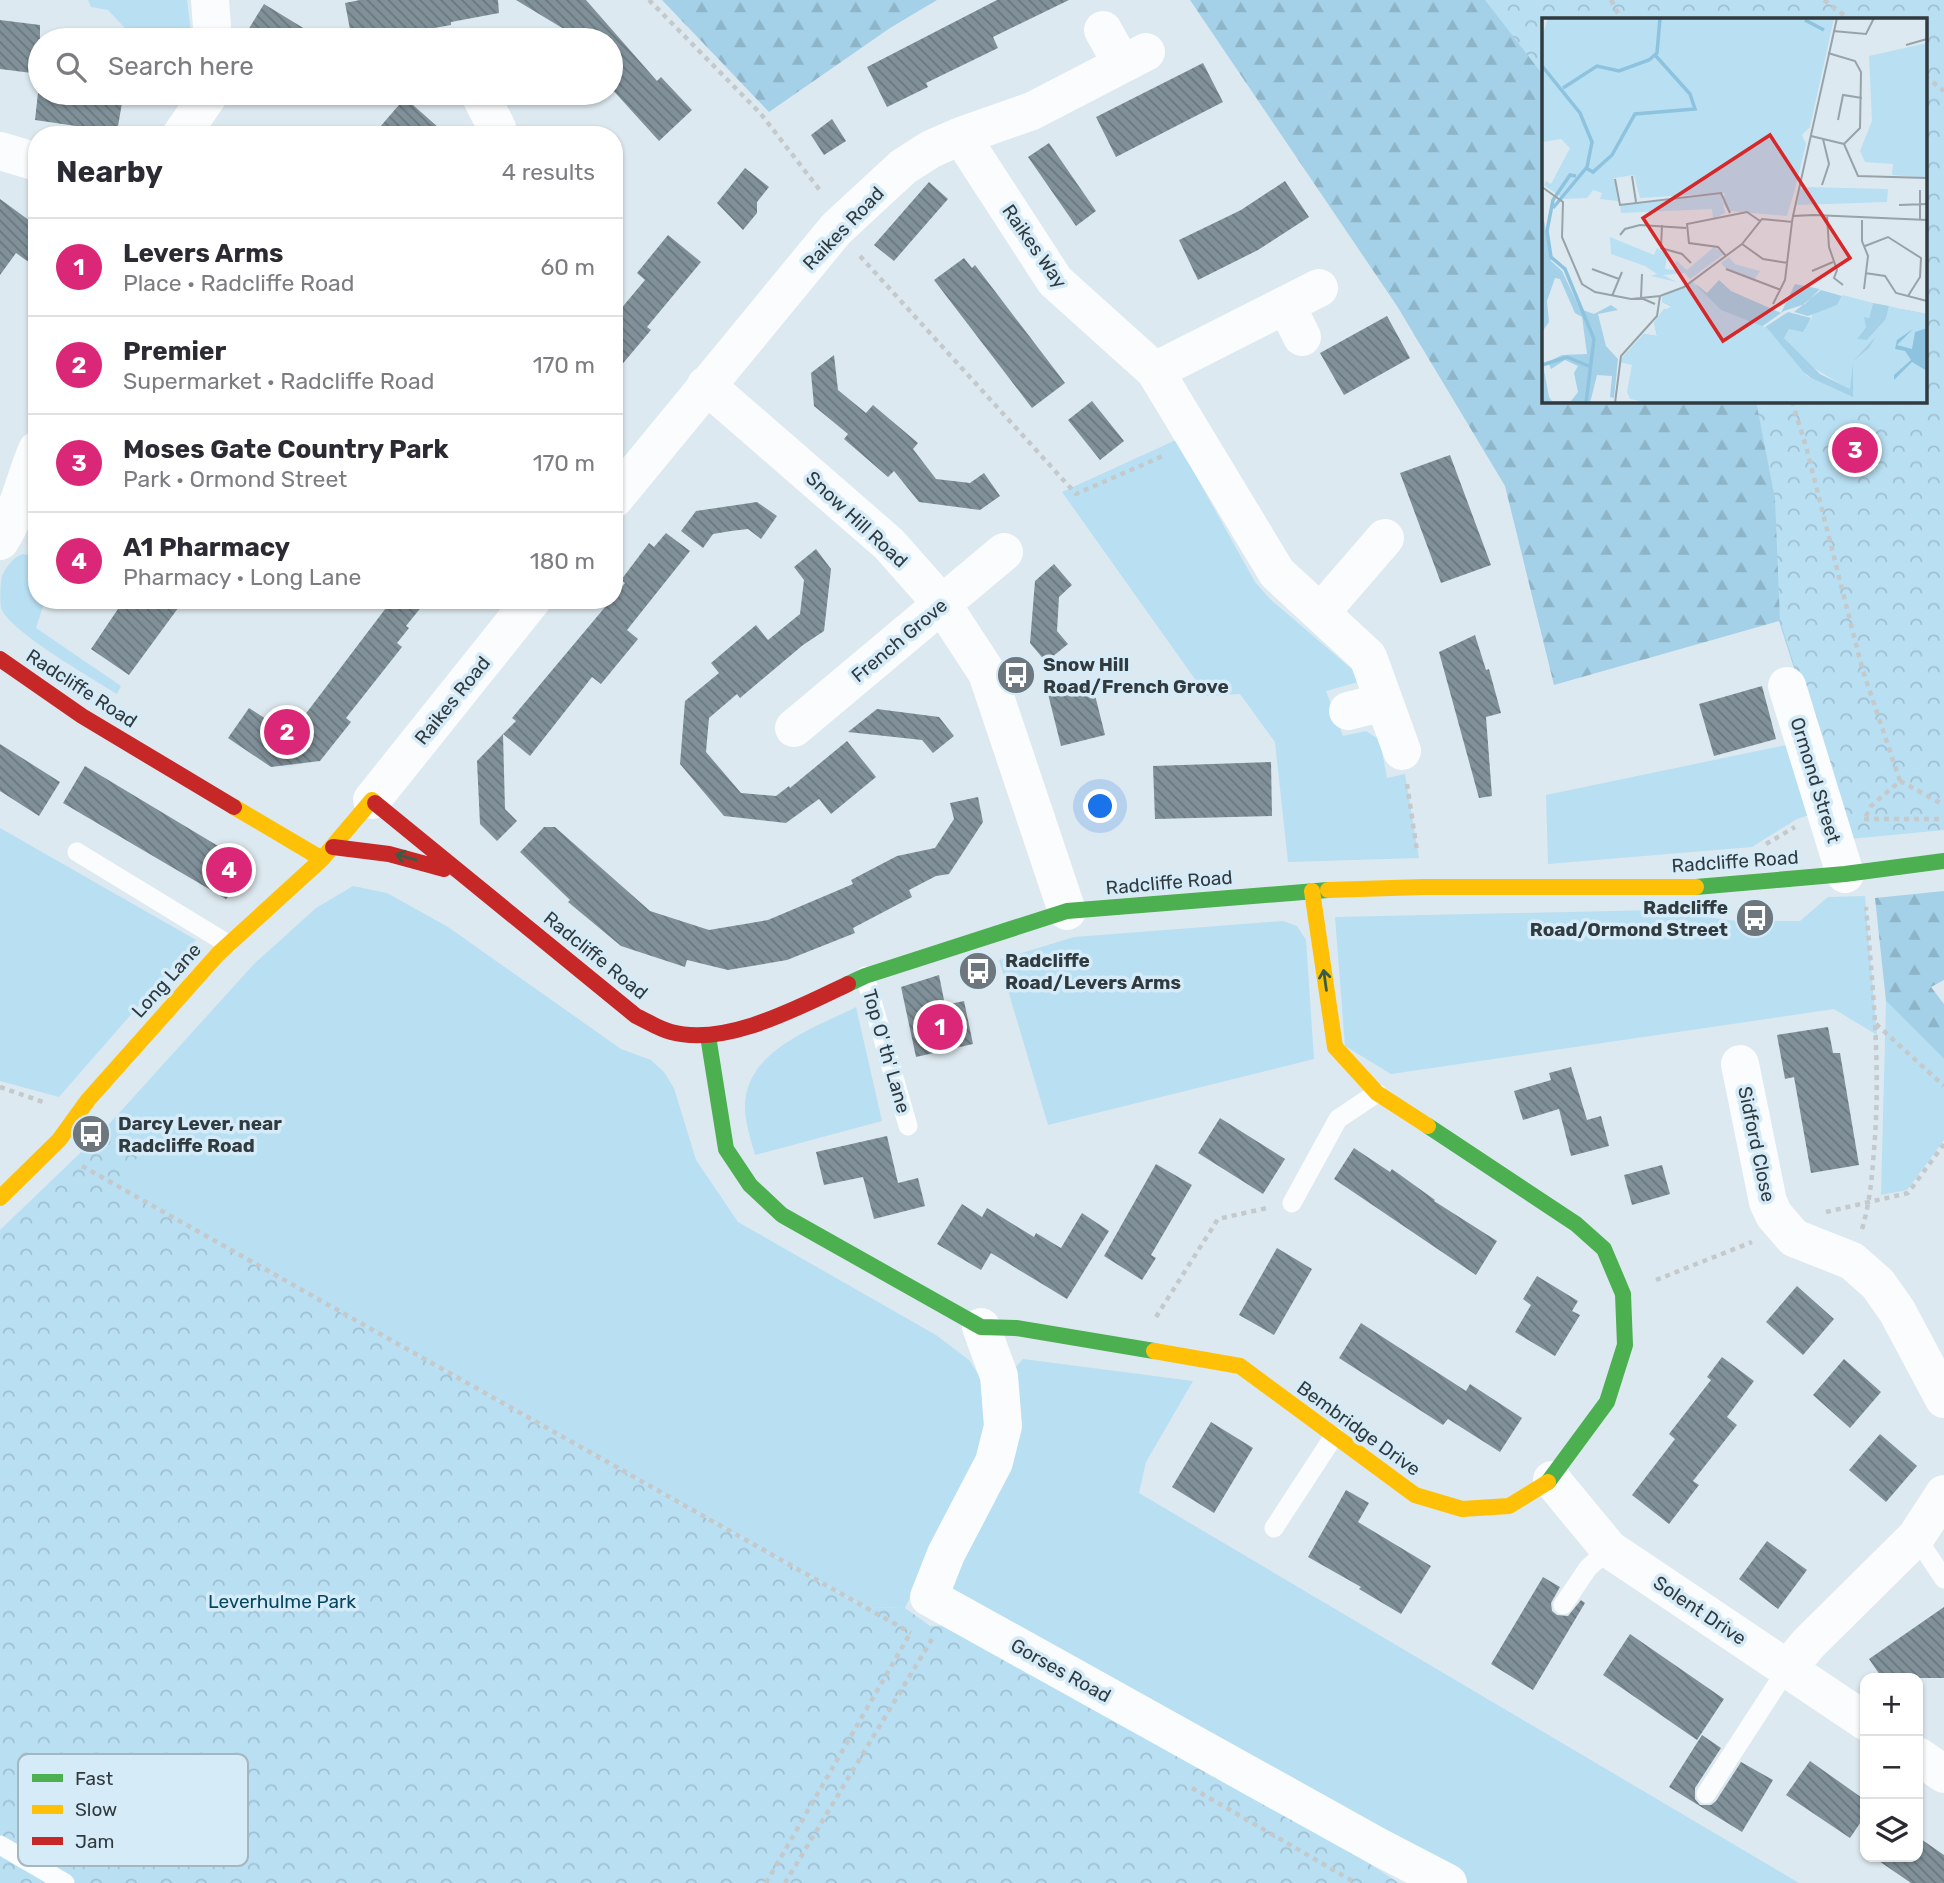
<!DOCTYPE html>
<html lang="en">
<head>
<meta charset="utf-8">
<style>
  :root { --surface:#fff; --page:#f7f7f7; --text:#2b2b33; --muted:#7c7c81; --line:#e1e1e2; --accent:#db2777 }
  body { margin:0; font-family:Rubik,sans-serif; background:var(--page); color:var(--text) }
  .controls { position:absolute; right:21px; bottom:21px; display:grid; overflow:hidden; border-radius:14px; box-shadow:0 2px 5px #0004 }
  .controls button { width:63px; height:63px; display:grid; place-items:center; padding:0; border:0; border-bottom:2px solid var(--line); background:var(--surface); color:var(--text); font:35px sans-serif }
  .you { position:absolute; left:1101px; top:807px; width:24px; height:24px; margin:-18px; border:5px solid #fff; border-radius:50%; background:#1a73e8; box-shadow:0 0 0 10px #1a73e833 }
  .badge { display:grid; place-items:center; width:46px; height:46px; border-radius:50%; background:var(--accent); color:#fff; font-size:23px; font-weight:700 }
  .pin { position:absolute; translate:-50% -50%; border:4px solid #fff; box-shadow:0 2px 7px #0006 }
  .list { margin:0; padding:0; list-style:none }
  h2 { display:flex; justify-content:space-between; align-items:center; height:91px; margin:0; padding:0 28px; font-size:30px }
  h2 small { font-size:23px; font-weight:400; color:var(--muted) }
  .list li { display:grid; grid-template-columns:46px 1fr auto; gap:21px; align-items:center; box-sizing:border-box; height:98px; padding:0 28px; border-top:2px solid var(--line) }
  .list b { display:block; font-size:26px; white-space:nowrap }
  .list p { margin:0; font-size:23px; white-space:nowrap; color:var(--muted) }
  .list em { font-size:23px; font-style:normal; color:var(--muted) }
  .icon { flex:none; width:38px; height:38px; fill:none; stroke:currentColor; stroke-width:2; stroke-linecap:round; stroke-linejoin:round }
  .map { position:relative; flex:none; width:1944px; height:1883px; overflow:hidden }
  .search { position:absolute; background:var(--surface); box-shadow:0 2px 5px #0004; left:28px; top:28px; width:595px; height:77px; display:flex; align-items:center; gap:18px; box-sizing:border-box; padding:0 24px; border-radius:38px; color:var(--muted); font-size:26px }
  .panel { position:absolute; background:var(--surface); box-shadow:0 2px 5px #0004; left:28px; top:126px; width:595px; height:483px; border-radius:28px }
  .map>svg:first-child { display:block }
  .grass { fill:#b9dff2 }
  .forest { fill:url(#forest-firs) }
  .park { fill:url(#park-crowns) }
  .building { fill:url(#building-back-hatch) }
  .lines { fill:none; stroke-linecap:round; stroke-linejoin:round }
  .path { stroke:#c4c9cb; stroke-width:4.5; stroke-dasharray:5 5; stroke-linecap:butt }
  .lane { stroke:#fafcfd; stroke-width:19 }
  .street { stroke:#fafcfd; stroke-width:38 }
  .fast { stroke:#4caf50; stroke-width:16 }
  .slow { stroke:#ffc107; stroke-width:16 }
  .jam { stroke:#c62828; stroke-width:16 }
  .oneway { stroke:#395d44 }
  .labels { text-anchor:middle; stroke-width:7; stroke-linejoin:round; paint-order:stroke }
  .street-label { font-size:19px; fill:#313a3f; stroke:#d5ecf8 }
  .poi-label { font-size:19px; font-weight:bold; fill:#313a3f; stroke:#d5ecf8; text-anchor:start }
  .park-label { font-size:19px; fill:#06465e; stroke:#d5ecf8 }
  .inset-river { fill:none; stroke:#8dc3de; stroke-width:3.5 }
  .inset-road { fill:none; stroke:#98a3a9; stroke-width:2 }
  .view { fill:#d62828; fill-opacity:0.15; stroke:#d62828; stroke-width:3.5 }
  .inset-edge { fill:none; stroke:#313a3f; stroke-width:3.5 }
  .key { fill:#d5ecf8; stroke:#a4b7c0; stroke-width:2 }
  .key-label { font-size:19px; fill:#313a3f }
</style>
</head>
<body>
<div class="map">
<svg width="1944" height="1883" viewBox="0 0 1944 1883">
  <defs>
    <pattern id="forest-firs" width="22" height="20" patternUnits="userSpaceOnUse" patternTransform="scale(1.75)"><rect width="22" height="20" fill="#a4d1e8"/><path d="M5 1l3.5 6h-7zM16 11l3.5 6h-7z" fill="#8eb4c8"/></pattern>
    <pattern id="park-crowns" width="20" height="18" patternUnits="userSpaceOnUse" patternTransform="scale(1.75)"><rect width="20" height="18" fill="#b9dff2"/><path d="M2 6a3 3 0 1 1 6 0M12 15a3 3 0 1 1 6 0" fill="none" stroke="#a0c0d1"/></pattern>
    <pattern id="building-back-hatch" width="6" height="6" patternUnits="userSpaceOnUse" patternTransform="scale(1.75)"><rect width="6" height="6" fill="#819199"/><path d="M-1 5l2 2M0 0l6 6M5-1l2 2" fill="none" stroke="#6a777e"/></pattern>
  </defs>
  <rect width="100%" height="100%" fill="#dde9f0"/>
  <path class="grass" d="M88 0H187L192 40H136L108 10 91 7Z
    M1176 440 1255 582 1270 599 1354 671 1358 682 1326 691 1343 736 1366 731 1380 740 1387 778 1405 774 1419 858 1288 862 1275 742 1240 694 1207 696 1062 492Z
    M23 554 37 557V600H45L36 628 121 686 117 694C92 678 10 632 1 608 0 600 0 584 2 576 7 566 13 557 23 554Z
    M1786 745 1809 815 1797 819 1752 847 1548 864 1546 795Z
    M0 828 196 940 59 1097 0 1081Z
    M353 886 387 893 448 927 621 1049 651 1060 664 1072 674 1088 696 1160 738 1222 936 1335 969 1360 988 1389 995 1427 905 1608 865 1607 120 1188 137 1156 107 1139 101 1133 254 964 316 908Z
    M1865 896 1877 1035 1834 1009 1391 1074 1345 1046 1335 917 1657 910 1736 921H1800L1828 897Z
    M1283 921 1297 926 1306 940 1314 1059 1048 1125 999 960 1074 937Z
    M1886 1001 1944 1059V1140L1907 1190 1881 1195Z
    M856 1007 882 1121 755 1155C751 1140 745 1123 745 1107 745 1050 815 1028 856 1007Z
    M1023 1359 1193 1381 1146 1462 1139 1493 1799 1883H1459L941 1590 1015 1368Z"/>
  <path class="forest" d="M662 0H937L890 28 769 112Z
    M1190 0H1891L1543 19V401H1925L1944 796 1816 737 1779 621 1554 685 1505 486 1397 306Z
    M1944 891V980L1931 987 1944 1004V1059L1886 1001 1875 898Z"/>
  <path class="park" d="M1485 0H1944V830L1850 839 1780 621 1775 499 1756 401H1925V19H1543V75Z
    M101 1133 107 1139 138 1156 120 1188 864 1607 905 1608 930 1626 961 1625 1367 1862 1399 1883H0V1230Z"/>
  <path class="building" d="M360 0H498L499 13 451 22V25L384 37 385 40H352L345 3Z
    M516 0H586L657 81 661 77 692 110 659 141 611 88V40H582Z
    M997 0H1069L993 37 998 48 926 83 928 87 887 107 867 67Z
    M264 4 323 40H242Z
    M0 20 40 25V74L0 69Z
    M1203 63 1223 102 1116 157 1096 117Z
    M38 93H98L123 97 117 132 35 120Z
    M405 98 447 135H373Z
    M832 119 846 141 824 155 811 135Z
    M1049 143 1096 211 1076 226 1028 157Z
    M745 168 769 187 757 202V213L743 230 717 203Z
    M1285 181 1309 217 1258 250 1198 280 1179 240 1241 210Z
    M929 182 948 199 894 261 874 245Z
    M0 199 37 226V268L16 253 0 275Z
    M668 235 701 262 647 327 651 330 614 374V317L645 280 637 273Z
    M964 258 972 268 975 265 1065 383 1032 408 934 280Z
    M1387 316 1410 358 1344 395 1320 353Z
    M834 355 838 390 866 413 873 405 918 443 913 449 936 479 970 483 984 473 1000 496 980 510 919 502 894 471 888 477 844 439 848 434 814 406 811 373Z
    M1092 401 1124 441 1100 460 1068 420Z
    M1450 455 1491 565 1441 583 1400 473Z
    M757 502 777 516 761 539 748 529 731 531 713 534 703 548 681 531 696 511Z
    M666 533 690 551 627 630 638 639 601 684 592 677 530 756 503 734 516 721 512 718 611 600H614V596L625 583 621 580 649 543 654 547Z
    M816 549 831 569 824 631 803 645 740 698 737 694 709 718 706 752 741 793 776 796 789 786 790 788 847 741 876 777 831 814 819 799 786 823 724 816 680 764 685 701 719 673 711 663 756 625 768 640 800 614 804 580 794 567Z
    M1054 564 1072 585 1059 597 1057 631 1068 644 1046 662 1030 643 1035 581Z
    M124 600H184L129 675 91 649Z
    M392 600H427L406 626 409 628 397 643 402 647 346 718 351 722 320 761 271 767 228 738 249 708 277 726 298 724Z
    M1475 635 1486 670 1489 669 1501 713 1486 717 1492 796 1479 798 1439 652Z
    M1091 679 1105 735 1061 746 1047 690Z
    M1762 686 1776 739 1714 756 1699 704Z
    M877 709 939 717 954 736 933 753 922 740 848 732Z
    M503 734 505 809 517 821 497 841 480 824 477 761Z
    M0 744 60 782 39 816 0 791Z
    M1271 762 1272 816 1155 819 1153 766Z
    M85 766 248 864 250 876 226 899 63 803Z
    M978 797 983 822 949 874 936 876 909 890 912 897 853 928 855 933 787 960 728 970 687 960 685 967 621 946 568 902 570 900 520 852 544 827H555L650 911 709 930 768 920 853 884 851 880 897 856 935 848 954 819 950 803Z
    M939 975 945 1005 964 1001 973 1044 916 1057 901 987Z
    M1828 1027 1833 1053H1840L1859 1165 1811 1173 1794 1077 1785 1079 1777 1035Z
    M1571 1067 1587 1120 1601 1116 1609 1146 1571 1156 1559 1109 1523 1120 1514 1091 1551 1080 1549 1073Z
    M1220 1118 1285 1159 1263 1194 1198 1153Z
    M887 1136 898 1183 918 1178 925 1206 874 1219 863 1177 824 1185 816 1152Z
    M1354 1148 1390 1172 1392 1169 1435 1200 1434 1201 1497 1241 1476 1275 1334 1179Z
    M1156 1164 1192 1185 1151 1255 1156 1258 1142 1280 1104 1256Z
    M1662 1165 1670 1194 1632 1205 1624 1175Z
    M962 1204 982 1217 987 1208 1034 1237 1036 1233 1061 1248 1082 1213 1109 1231 1067 1299 991 1253 981 1270 937 1244Z
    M1277 1248 1312 1269 1274 1335 1239 1315Z
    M1537 1276 1578 1301 1572 1311 1580 1315 1555 1356 1515 1332 1531 1305 1523 1299Z
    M1797 1286 1834 1319 1803 1355 1766 1322Z
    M1361 1323 1466 1391 1470 1384 1522 1418 1500 1452 1448 1419 1443 1425 1339 1358Z
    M1722 1357 1754 1381 1727 1417 1737 1425 1693 1481 1699 1485 1669 1524 1632 1495 1675 1439 1669 1434 1711 1380 1707 1377Z
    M1844 1359 1881 1392 1850 1428 1813 1395Z
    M1211 1422 1253 1448 1214 1513 1172 1487Z
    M1880 1434 1917 1466 1886 1502 1849 1470Z
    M1346 1490 1369 1503 1358 1522 1431 1566 1401 1614 1359 1589 1361 1587 1308 1557Z
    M1767 1541 1807 1570 1778 1609 1739 1579Z
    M1543 1577 1560 1587 1551 1603 1552 1611 1557 1615 1568 1616 1581 1600 1585 1603 1533 1690 1491 1664Z
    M1944 1607V1678H1882L1869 1659Z
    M1630 1634 1724 1699 1697 1740 1603 1675Z
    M1702 1735 1721 1748 1695 1788V1799L1700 1805H1711L1716 1801 1741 1762 1773 1780 1742 1832 1669 1787Z
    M1810 1761 1865 1800V1816L1850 1838 1786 1795Z
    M1918 1837 1944 1855V1883H1911L1873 1857H1918Z"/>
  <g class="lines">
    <path class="path" d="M649 0 761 114 822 193
      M1611 0 1621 19
      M1824 0 1849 19
      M1925 76 1944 91
      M860 256 1076 494 1165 455
      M1792 401 1807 450 1862 668 1900 781 1871 806 1865 818
      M1900 781 1944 805
      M1407 784 1417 851
      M1864 819H1944
      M1766 844 1795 827
      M1876 1024 1944 1086
      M0 1087 46 1103
      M82 1166 911 1633
      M1826 1212 1908 1193 1944 1144
      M1862 1229C1870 1202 1872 1177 1874 1150 1881 1068 1873 989 1866 907
      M1656 1280 1752 1242
      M1156 1317 1218 1219 1267 1208
      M1192 1788 1356 1883
      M766 1883 911 1632
      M785 1883 932 1639"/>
    <path class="lane" d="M77 852 228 944
      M865 976 908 1126
      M1292 1203 1338 1119 1377 1093
      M1274 1528 1334 1436
      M1916 1537 1944 1579
      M1563 1605 1588 1568 1609 1549
      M1706 1794 1787 1669
      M0 1845 65 1883"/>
    <path class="street" d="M210 0 213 40
      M1103 30 1122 64
      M479 93 497 128
      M181 135 210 93
      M961 136 1055 281 1155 371 1277 573 1368 657 1402 751
      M0 151 37 162
      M1286 305 1302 337
      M1155 371 1319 288
      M706 385 889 544 942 604 987 673 1067 911
      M614 499 836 229 903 167 931 149 961 136 1032 111 1146 52
      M0 541C18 514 24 480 37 450
      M1321 612 1385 538
      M1787 686 1845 874
      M1348 711 1384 702
      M794 728 1004 552
      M372 800 532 600
      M1740 1064 1768 1202 1774 1215 1794 1238 1852 1261 1878 1284 1897 1311 1944 1399
      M981 1327 999 1376 1003 1426 994 1462 946 1554 929 1597 1377 1846 1448 1883
      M1552 1480 1609 1549 1865 1721
      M1787 1669 1809 1643 1916 1537 1944 1494
      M1918 1756 1944 1774"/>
    <path class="fast" d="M1696 887 1845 874 1944 861
      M848 984 865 976 1067 911 1328 890
      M708 1036 726 1149 750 1185 782 1215 981 1327 1016 1328 1154 1351
      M1428 1126 1576 1224 1604 1249 1623 1294 1625 1345 1607 1402 1548 1482"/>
    <path class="slow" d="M234 807 322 859
      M1328 890 1423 887H1696
      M1312 891 1335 1047 1377 1093 1428 1126
      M0 1198 59 1140 88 1100 218 954 322 859 372 800 375 803
      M1154 1351 1240 1366 1415 1495 1462 1509 1509 1506 1548 1482"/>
    <path class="jam" d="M0 659 82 716 234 807
      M375 803 636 1016C647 1021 659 1029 671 1032 726 1047 799 1007 848 984
      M333 847 389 854 444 869"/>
  </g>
  <defs><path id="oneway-shaft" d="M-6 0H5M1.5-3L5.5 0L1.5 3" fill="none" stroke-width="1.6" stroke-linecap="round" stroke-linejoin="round" transform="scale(1.75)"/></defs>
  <g class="oneway">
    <use href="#oneway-shaft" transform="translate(406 857) rotate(-164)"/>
    <use href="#oneway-shaft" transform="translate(1325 980) rotate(-98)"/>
  </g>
  <defs>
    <g id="bus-disc" transform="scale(2.0125)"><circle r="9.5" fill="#6d777d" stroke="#d5ecf8"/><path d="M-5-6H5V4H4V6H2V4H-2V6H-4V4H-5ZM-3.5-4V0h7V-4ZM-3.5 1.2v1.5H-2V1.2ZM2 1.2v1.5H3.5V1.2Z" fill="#fff"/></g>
  </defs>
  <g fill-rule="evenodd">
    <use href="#bus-disc" x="1016" y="675"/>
    <use href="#bus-disc" x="1755" y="918"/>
    <use href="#bus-disc" x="978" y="971"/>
    <use href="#bus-disc" x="91" y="1134"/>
  </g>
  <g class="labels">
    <g class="street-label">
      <text transform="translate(843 228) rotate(-46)" y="7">Raikes Road</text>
      <text transform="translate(1035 246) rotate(55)" y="7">Raikes Way</text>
      <text transform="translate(857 519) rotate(43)" y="7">Snow Hill Road</text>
      <text transform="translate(899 640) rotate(-40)" y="7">French Grove</text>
      <text transform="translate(82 688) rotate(33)" y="7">Radcliffe Road</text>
      <text transform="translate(452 700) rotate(-51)" y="7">Raikes Road</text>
      <text transform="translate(1816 780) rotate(73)" y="7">Ormond Street</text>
      <text transform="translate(1735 861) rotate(-4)" y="7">Radcliffe Road</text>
      <text transform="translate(1169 882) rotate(-5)" y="7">Radcliffe Road</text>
      <text transform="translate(596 955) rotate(39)" y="7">Radcliffe Road</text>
      <text transform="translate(166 980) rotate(-48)" y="7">Long Lane</text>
      <text transform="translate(887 1051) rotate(74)" y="7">Top O' th' Lane</text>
      <text transform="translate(1757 1144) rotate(78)" y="7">Sidford Close</text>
      <text transform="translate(1359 1428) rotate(36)" y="7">Bembridge Drive</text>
      <text transform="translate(1700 1610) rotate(34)" y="7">Solent Drive</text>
      <text transform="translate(1061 1670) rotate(29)" y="7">Gorses Road</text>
    </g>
    <g class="poi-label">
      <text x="1043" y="671">Snow Hill<tspan x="1043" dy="22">Road/French Grove</tspan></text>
      <text x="1728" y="914" text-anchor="end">Radcliffe<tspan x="1728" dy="22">Road/Ormond Street</tspan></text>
      <text x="1005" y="967">Radcliffe<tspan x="1005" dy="22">Road/Levers Arms</tspan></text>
      <text x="118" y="1130">Darcy Lever, near<tspan x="118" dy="22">Radcliffe Road</tspan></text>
    </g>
    <g class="park-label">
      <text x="282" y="1608">Leverhulme Park</text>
    </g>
  </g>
  <g transform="translate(1542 18)">
    <rect width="385" height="385" fill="#dde9f0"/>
    <path d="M250 168 253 171 245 198 187 193 181 186 183 172ZM264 169 346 171 345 184 255 187 258 171ZM179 176 183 195 171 201 170 191 79 195 78 187ZM68 219 112 237 115 230 125 237 123 251 132 252 134 242 145 252 172 229 182 236 148 261 143 255 121 257 135 264 109 258 115 256 103 248 69 236ZM187 239 193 246 218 253 212 262 183 250 179 245ZM301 277 331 285 324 309 315 321 325 322 344 301 347 288 359 291 311 343 308 372 267 347 242 320 247 311 269 302 271 294 295 287Z" fill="#b9dff2"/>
    <path d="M1 197 9 243 20 253 38 291 52 296 69 287 76 292 56 296 64 328 76 341 72 380 68 379 70 358 55 357 48 385H0V341L7 379 10 383H29L36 374 32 355 36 348 23 342 9 351 6 344 20 337 45 336 40 299 33 295 18 261 13 260 5 283 7 304 0 314ZM177 262 189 273 239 295 253 266 278 271 263 286 242 293 218 310 250 348 249 352 303 385H234L220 370 215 374 183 335 199 323 169 320 133 385 103 384 118 382 136 367 149 342 135 328 113 327 78 344 81 339 102 316 115 318 112 305 122 291 135 297V313L141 317 147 297 120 284V279L155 267 165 275ZM209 324 224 332 248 352 219 369 197 343 212 329ZM279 272 300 278 295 287 266 298 252 294ZM331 285 347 288 344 301 325 322 315 321 324 309 322 299 327 300ZM359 291 385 296V385L311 380 277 366 252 347 223 309 246 294 269 300 261 314 247 311 242 320 278 356 308 371 311 343Z" fill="#a4d1e8" fill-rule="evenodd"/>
    <path d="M6 0H292L268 109 260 117 264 126 253 171 98 180 92 157 72 160 76 183 58 181 60 175 51 172 45 180 22 181 2 167 4 163 9 166 28 130 19 121 0 124V19ZM385 25V160L350 157 351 146 323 144 318 133 330 103 327 38ZM151 264 179 292 225 310 265 358 311 379V343L327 330 340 308 359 291 385 296V385H107L88 381 85 374 90 347 78 344 81 339 102 316 115 318 112 305 120 293 130 288 120 284V279Z" fill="#b9dff2"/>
    <path d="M385 310V353L370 344 352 362V357L369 342 363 333 353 331 355 322 371 311 355 327 370 331 373 314Z" fill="#8dc3de"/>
    <path class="inset-river" d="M263 2 282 12M0 48 38 95 50 124 45 149 11 190M21 70 55 48 77 53 107 42 115 35 118 0M44 150 51 154 70 137 93 96 153 91 148 76 113 37M34 158 28 157 11 182 5 213 9 239 23 251 52 321 44 385M0 347 25 339 49 349"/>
    <path class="inset-road" d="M291 13 324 16 332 0M364 27 385 21M286 35 313 43 319 54 318 110 302 126M296 102 301 77 320 80M269 118 302 126M302 126 316 158 385 160M90 158 94 184M73 161 78 187 179 175 188 195M280 167 287 146 281 121M0 169 21 184 20 219 40 266 53 274 89 281 118 278 142 269 200 226 220 201 250 204 251 198 272 197 385 202M378 172V202M357 187 385 186M251 198 295 0M285 198 287 229 295 252 292 260 301 267M320 202V223L326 238 322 271M120 207 119 230 140 236 149 245M78 217 83 211 98 207 144 210M200 226 221 241 246 245M323 228 346 219 379 240 378 259 366 278M184 238 176 229 147 225 145 206 205 194 218 203M50 251 77 261M184 251 239 272M270 253 291 244M323 255 343 258 354 275 385 283M100 256 99 280 113 286M70 278 80 254M231 286 243 262 250 204M73 385 79 338 115 298 118 278"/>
    <path class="view" d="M228 117 308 240 181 323 101 200Z"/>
    <rect width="385" height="385" class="inset-edge"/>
  </g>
  <rect x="18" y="1754" width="230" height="112" rx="10" class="key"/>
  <rect x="32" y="1774" width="31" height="8" fill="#4caf50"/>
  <rect x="32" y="1805" width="31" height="9" fill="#ffc107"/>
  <rect x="32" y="1837" width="31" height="8" fill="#c62828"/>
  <g class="key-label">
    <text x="75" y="1785">Fast</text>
    <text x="75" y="1816">Slow</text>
    <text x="75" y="1848">Jam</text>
  </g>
</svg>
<div class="controls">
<button>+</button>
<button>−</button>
<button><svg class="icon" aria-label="layers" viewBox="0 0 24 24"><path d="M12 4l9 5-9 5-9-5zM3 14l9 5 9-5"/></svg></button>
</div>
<div class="you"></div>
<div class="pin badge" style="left:940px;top:1027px">1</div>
<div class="pin badge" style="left:287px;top:732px">2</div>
<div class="pin badge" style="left:1855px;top:450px">3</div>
<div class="pin badge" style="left:229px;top:870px">4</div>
<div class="search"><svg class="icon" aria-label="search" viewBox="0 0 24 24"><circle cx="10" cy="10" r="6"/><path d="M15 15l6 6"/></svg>Search here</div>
<section class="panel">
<h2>Nearby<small>4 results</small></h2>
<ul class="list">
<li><span class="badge">1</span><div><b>Levers Arms</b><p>Place · Radcliffe Road</p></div><em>60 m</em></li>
<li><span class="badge">2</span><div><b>Premier</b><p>Supermarket · Radcliffe Road</p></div><em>170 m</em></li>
<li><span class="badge">3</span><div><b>Moses Gate Country Park</b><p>Park · Ormond Street</p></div><em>170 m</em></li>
<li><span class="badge">4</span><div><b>A1 Pharmacy</b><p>Pharmacy · Long Lane</p></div><em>180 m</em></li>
</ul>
</section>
</div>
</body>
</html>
